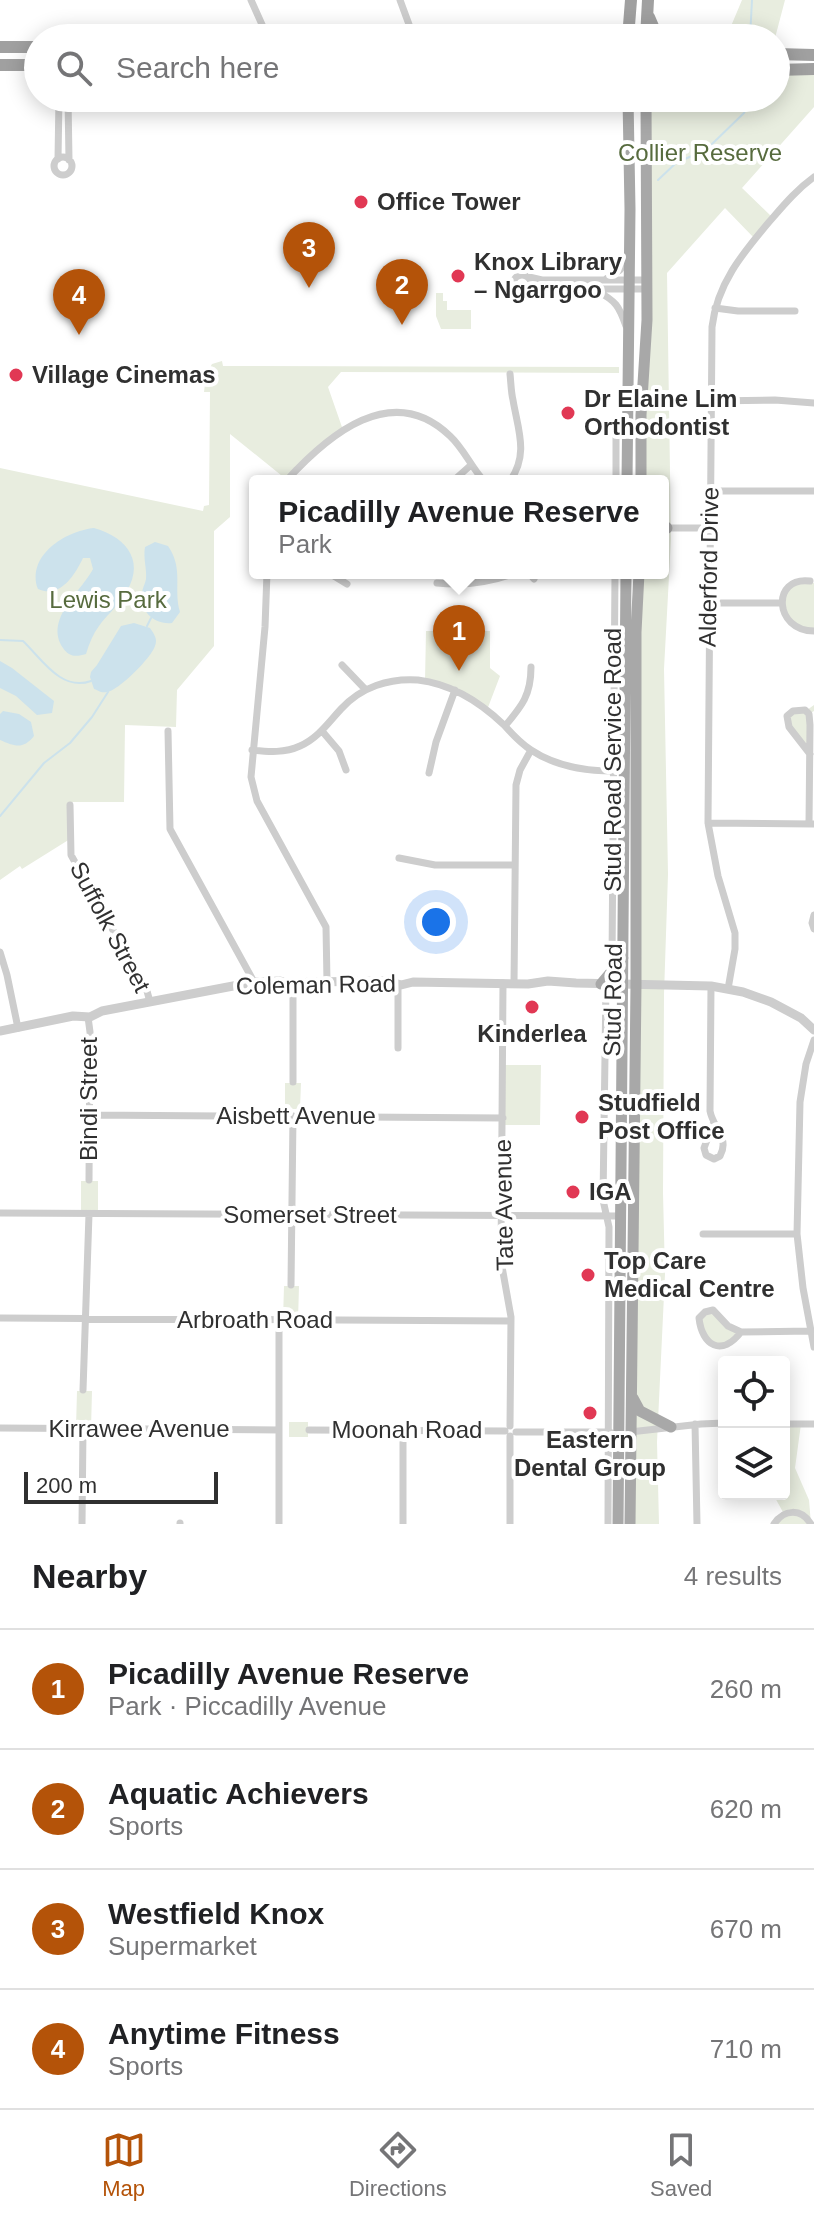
<!DOCTYPE html>
<html lang="en">
<head>
<meta charset="utf-8">
<style>
  :root { --surface:#fff; --page:#f2f2f2; --text:#202124; --muted:#757577; --line:#e0e0e0; --accent:#b45309 }
  body { margin:0; font-family:Arial,sans-serif; background:var(--page); color:var(--text) }
  .controls { position:absolute; right:24px; bottom:24px; display:grid; overflow:hidden; border-radius:8px; box-shadow:0 4px 20px #0003 }
  .controls button { width:72px; height:72px; display:grid; place-items:center; padding:0; border:0; border-bottom:2px solid var(--line); background:var(--surface); color:var(--text); font:40px sans-serif }
  .scale { position:absolute; left:24px; bottom:20px; width:194px; box-sizing:border-box; padding-left:8px; border:4px solid #303030; border-top:0; font-size:22px; line-height:28px; white-space:nowrap; color:#303030; -webkit-text-stroke:6px #fff; paint-order:stroke }
  .you { position:absolute; left:436px; top:922px; width:28px; height:28px; margin:-20px; border:6px solid #fff; border-radius:50%; background:#1a73e8; box-shadow:0 0 0 12px #1a73e833 }
  .badge { display:grid; place-items:center; width:52px; height:52px; border-radius:50%; background:var(--accent); color:#fff; font-size:26px; font-weight:700 }
  .pin { position:absolute; translate:-50% -66px; filter:drop-shadow(0 2px 4px #0008) }
  .pin::after { content:''; position:absolute; top:42px; width:28px; height:24px; background:inherit; clip-path:polygon(0 0,100% 0,50% 100%) }
  .popup { position:absolute; left:249px; top:475px; width:420px; height:104px; box-sizing:border-box; display:grid; place-content:center; border-radius:8px; background:var(--surface); filter:drop-shadow(0 2px 6px #0005); font-size:26px; white-space:nowrap; color:var(--muted) }
  .popup b { font-size:30px; color:var(--text) }
  .popup::after { content:''; position:absolute; left:50%; top:100%; margin-left:-16px; border:16px solid transparent; border-top-color:var(--surface) }
  .list { margin:0; padding:0; list-style:none }
  h2 { display:flex; justify-content:space-between; align-items:center; height:104px; margin:0; padding:0 32px; font-size:34px }
  h2 small { font-size:26px; font-weight:400; color:var(--muted) }
  .list li { display:grid; grid-template-columns:52px 1fr auto; gap:24px; align-items:center; box-sizing:border-box; height:120px; padding:0 32px; border-top:2px solid var(--line) }
  .list b { display:block; font-size:30px; white-space:nowrap }
  .list p { margin:0; font-size:26px; white-space:nowrap; color:var(--muted) }
  .list em { font-size:26px; font-style:normal; color:var(--muted) }
  .icon { flex:none; width:44px; height:44px; fill:none; stroke:currentColor; stroke-width:2; stroke-linecap:round; stroke-linejoin:round }
  .map { position:relative; flex:none; width:814px; height:1524px; overflow:hidden }
  .search { position:absolute; background:var(--surface); box-shadow:0 4px 20px #0003; left:24px; right:24px; top:24px; height:88px; display:flex; align-items:center; gap:20px; box-sizing:border-box; padding:0 28px; border-radius:44px; color:var(--muted); font-size:30px }
  .sheet { height:584px; background:var(--surface) }
  nav { display:flex; justify-content:space-around; align-items:center; box-sizing:border-box; height:112px; border-top:2px solid var(--line); background:var(--surface); font-size:22px; color:var(--muted) }
  nav a { display:grid; justify-items:center; gap:4px }
  nav .on { color:var(--accent) }
  .map>svg:first-child { display:block }
  .green { fill:#e8eddf }
  .water { fill:#cce2ec }
  .lines { fill:none; stroke-linecap:round; stroke-linejoin:round }
  .stream { stroke:#cce2ec; stroke-width:2 }
  .minor { stroke:#cdcdcd; stroke-width:7 }
  .tertiary { stroke:#cdcdcd; stroke-width:9 }
  .primary { stroke:#a8a8a8; stroke-width:11 }
  .trunk { stroke:#a0a0a0; stroke-width:12 }
  .poi-dot { fill:#e13854; stroke:#fff; stroke-width:3 }
  .labels { text-anchor:middle; stroke-width:8; stroke-linejoin:round; paint-order:stroke }
  .park-label { font-size:24px; fill:#576b3e; stroke:#fff }
  .poi-label { font-size:24px; font-weight:bold; fill:#303030; stroke:#fff; text-anchor:start }
  .street-label { font-size:24px; fill:#303030; stroke:#fff }
</style>
</head>
<body>
<div class="map">
<svg width="814" height="1524" viewBox="0 0 814 1524">
  <rect width="100%" height="100%" fill="#fff"/>
  <path class="green" d="M742 0H785L775 38H726Z
    M814 69V107L742 188 773 218 755 239 725 208 667 273 671 539 664 669 668 874 664 994 663 1193 665 1274 657 1442 659 1524H630L639 573H663V481H641L646 98H776V70Z
    M436 293H443V301H447V310H471V329H441L436 316Z
    M222 361 223 366 619 367V373L341 372 328 387 343 430 287 480 230 434V517L214 531V646L177 690 176 727 125 725 124 802H70V839L22 869 20 866 0 880V468L203 511 204 506 209 505 210 392H204L206 375 212 364Z
    M801 580 814 583V631L803 630 784 613 786 592Z
    M426 631H490V668L500 676 487 710 471 698 425 681Z
    M814 705V711L809 714 810 754 791 731 787 716 807 710Z
    M503 1065H541L540 1125H503Z
    M285 1083H301L300 1109H285Z
    M81 1181H98V1214H81Z
    M284 1286H299L298 1321 283 1320Z
    M708 1310 741 1332 721 1346 705 1336 701 1314Z
    M77 1391H92L91 1429 76 1428Z
    M289 1422H308V1437H289Z
    M784 1424H801L795 1468 809 1500 811 1524H774L784 1514 773 1494H784Z"/>
  <path class="water" d="M94 528C129 538 147 564 123 597 116 608 106 616 99 626 93 634 89 644 86 654 76 657 69 657 63 648 44 619 81 592 93 569L90 558H83C75 575 60 599 38 589 26 556 65 531 94 528Z
    M155 542 168 546C184 569 173 589 180 612L172 623C154 625 139 611 142 592 143 587 145 584 146 579 147 569 143 558 145 547Z
    M134 623 150 628C154 634 158 639 155 646 152 657 118 691 107 692 100 693 100 691 94 689L90 677 91 672 97 665 121 626Z
    M0 661 12 668 54 701 52 713 37 715 16 696 0 688Z
    M3 711 19 714 31 722 34 736C23 750 14 746 0 740V714Z"/>
  <g class="lines">
    <path class="stream" d="M750 38 752 0
      M658 180 676 163 703 151 711 145 744 113 751 98
      M147 626 151 618
      M0 640 23 641C41 658 61 692 91 681
      M0 816 44 763 70 743 92 717 108 692"/>
    <path class="minor" d="M251 0 268 38
      M400 0 414 38
      M411 27 422 38
      M68 98 69 160
      M54 166a9 9 0 1 1 18 0a9 9 0 1 1-18 0Z
      M58 159 59 98
      M513 284a9 9 0 1 1 18 0a9 9 0 1 1-18 0Z
      M529 277 542 280H646
      M606 279 620 270 629 258
      M531 289H646
      M597 291C616 301 619 306 626 326
      M715 308 738 311H795
      M711 401 775 400 814 403
      M286 481C328 435 392 380 450 436 464 449 471 467 484 481
      M453 481 471 465
      M510 481C529 454 518 430 513 400 511 392 511 383 510 374
      M616 481V421
      M710 491H814
      M665 528H710
      M267 573 265 627 251 777 257 801 326 927 327 982
      M329 573 347 584
      M529 573 534 579
      M810 581C771 576 774 631 814 631
      M437 583C465 586 489 583 515 573
      M709 603H782
      M342 665 365 689
      M505 726C522 706 531 695 531 667
      M168 731 170 829 254 982
      M322 731 339 751 346 770
      M252 750C269 752 285 753 300 746 318 738 328 723 341 709 361 687 389 678 418 680 452 684 480 702 504 725 512 734 520 743 531 750 555 766 585 771 613 771
      M429 773 436 742 455 690
      M70 805 71 855 147 991 150 1002
      M708 823 814 824
      M809 824 810 725 809 714 805 710 793 711 787 716 789 727 810 754
      M399 858 435 865H515
      M814 915 812 923 814 929
      M0 952 7 975 18 1028
      M612 963 615 573
      M503 983 501 1261 511 1317 510 1426
      M514 984 516 785 520 770 531 750
      M606 984 603 1200 609 1227 608 1524
      M711 986 710 1111C713 1128 730 1138 720 1156L714 1159 706 1155 704 1148 713 1124
      M728 989 735 949V933L718 876 708 823 712 327C717 284 742 254 769 222 783 206 796 190 814 177
      M88 1017 90 1032 89 1180
      M814 1040 806 1064 800 1102 797 1234 803 1288 814 1347
      M398 1048V985
      M293 1082V985
      M89 1115 503 1118
      M0 1213 620 1216
      M703 1234H797
      M291 1285 293 1116
      M0 1318 511 1321
      M741 1332C722 1357 702 1346 699 1318L705 1312 713 1310 728 1326 741 1332 811 1331
      M83 1390 89 1214
      M695 1424 697 1524
      M784 1424H814
      M0 1428 279 1430
      M309 1430 505 1431
      M516 1432H610
      M630 1432 701 1424 724 1423
      M180 1523V1524
      M82 1524 83 1429
      M279 1524V1321
      M403 1524V1430
      M510 1524V1436
      M774 1524C784 1509 801 1508 811 1524"/>
    <path class="tertiary" d="M0 1031 73 1016 90 1017 102 1011 254 982 280 981 293 985 309 982 384 981 401 985 413 982 528 984 548 981 576 983 711 986 743 992 771 1002 801 1018 814 1030"/>
    <path class="primary" d="M627 481 630 209 628 98
      M641 481V415L647 320 646 98
      M663 524 667 528 663 531
      M601 984 623 958
      M633 1398 640 1411 671 1427
      M618 1524 626 573
      M630 1524 636 984V632L639 573"/>
    <path class="trunk" d="M649 17 658 38
      M628 38 631 0
      M646 38 648 0
      M0 47H38
      M776 54 814 55
      M0 65H38
      M776 70 814 69"/>
  </g>
  <g class="poi-dot">
    <circle cx="361" cy="202" r="8"/>
    <circle cx="458" cy="276" r="8"/>
    <circle cx="16" cy="375" r="8"/>
    <circle cx="568" cy="413" r="8"/>
    <circle cx="532" cy="1007" r="8"/>
    <circle cx="582" cy="1117" r="8"/>
    <circle cx="573" cy="1192" r="8"/>
    <circle cx="588" cy="1275" r="8"/>
    <circle cx="590" cy="1413" r="8"/>
  </g>
  <g class="labels">
    <g class="park-label">
      <text x="700" y="161">Collier Reserve</text>
      <text x="108" y="608">Lewis Park</text>
    </g>
    <g class="poi-label">
      <text x="377" y="210">Office Tower</text>
      <text x="474" y="270">Knox Library<tspan x="474" dy="28">– Ngarrgoo</tspan></text>
      <text x="32" y="383">Village Cinemas</text>
      <text x="584" y="407">Dr Elaine Lim<tspan x="584" dy="28">Orthodontist</tspan></text>
      <text x="532" y="1042" text-anchor="middle">Kinderlea</text>
      <text x="598" y="1111">Studfield<tspan x="598" dy="28">Post Office</tspan></text>
      <text x="589" y="1200">IGA</text>
      <text x="604" y="1269">Top Care<tspan x="604" dy="28">Medical Centre</tspan></text>
      <text x="590" y="1448" text-anchor="middle">Eastern<tspan x="590" dy="28">Dental Group</tspan></text>
    </g>
    <g class="street-label">
      <text transform="translate(709 567) rotate(-89)" y="8">Alderford Drive</text>
      <text transform="translate(613 760) rotate(-90)" y="8">Stud Road Service Road</text>
      <text transform="translate(110 927) rotate(62)" y="8">Suffolk Street</text>
      <text transform="translate(316 985) rotate(-1)" y="8">Coleman Road</text>
      <text transform="translate(613 1000) rotate(-89)" y="8">Stud Road</text>
      <text transform="translate(89 1099) rotate(-90)" y="8">Bindi Street</text>
      <text x="296" y="1124">Aisbett Avenue</text>
      <text transform="translate(504 1205) rotate(-91)" y="8">Tate Avenue</text>
      <text x="310" y="1223">Somerset Street</text>
      <text x="255" y="1328">Arbroath Road</text>
      <text x="139" y="1437">Kirrawee Avenue</text>
      <text x="407" y="1438">Moonah Road</text>
    </g>
  </g>
</svg>
<div class="controls">
<button><svg class="icon" aria-label="locate" viewBox="0 0 24 24"><circle cx="12" cy="12" r="6"/><path d="M12 2v4M12 18v4M2 12h4M18 12h4"/></svg></button>
<button><svg class="icon" aria-label="layers" viewBox="0 0 24 24"><path d="M12 4l9 5-9 5-9-5zM3 14l9 5 9-5"/></svg></button>
</div>
<div class="scale">200 m</div>
<div class="you"></div>
<div class="pin badge" style="left:459px;top:671px">1</div>
<div class="popup"><b>Picadilly Avenue Reserve</b>Park</div>
<div class="pin badge" style="left:402px;top:325px">2</div>
<div class="pin badge" style="left:309px;top:288px">3</div>
<div class="pin badge" style="left:79px;top:335px">4</div>
<div class="search"><svg class="icon" aria-label="search" viewBox="0 0 24 24"><circle cx="10" cy="10" r="6"/><path d="M15 15l6 6"/></svg>Search here</div>
</div>
<section class="sheet">
<h2>Nearby<small>4 results</small></h2>
<ul class="list">
<li><span class="badge">1</span><div><b>Picadilly Avenue Reserve</b><p>Park · Piccadilly Avenue</p></div><em>260 m</em></li>
<li><span class="badge">2</span><div><b>Aquatic Achievers</b><p>Sports</p></div><em>620 m</em></li>
<li><span class="badge">3</span><div><b>Westfield Knox</b><p>Supermarket</p></div><em>670 m</em></li>
<li><span class="badge">4</span><div><b>Anytime Fitness</b><p>Sports</p></div><em>710 m</em></li>
</ul>
</section>
<nav>
<a class="on"><svg class="icon" aria-label="map" viewBox="0 0 24 24"><path d="M3 6l6-2 6 2 6-2v14l-6 2-6-2-6 2zM9 4v14M15 6v14"/></svg>Map</a>
<a><svg class="icon" aria-label="directions" viewBox="0 0 24 24"><path d="M12 3l9 9-9 9-9-9zM9 14v-3h6M13 9l2 2-2 2"/></svg>Directions</a>
<a><svg class="icon" aria-label="saved" viewBox="0 0 24 24"><path d="M7 4h10v16l-5-4-5 4z"/></svg>Saved</a>
</nav>
</body>
</html>
